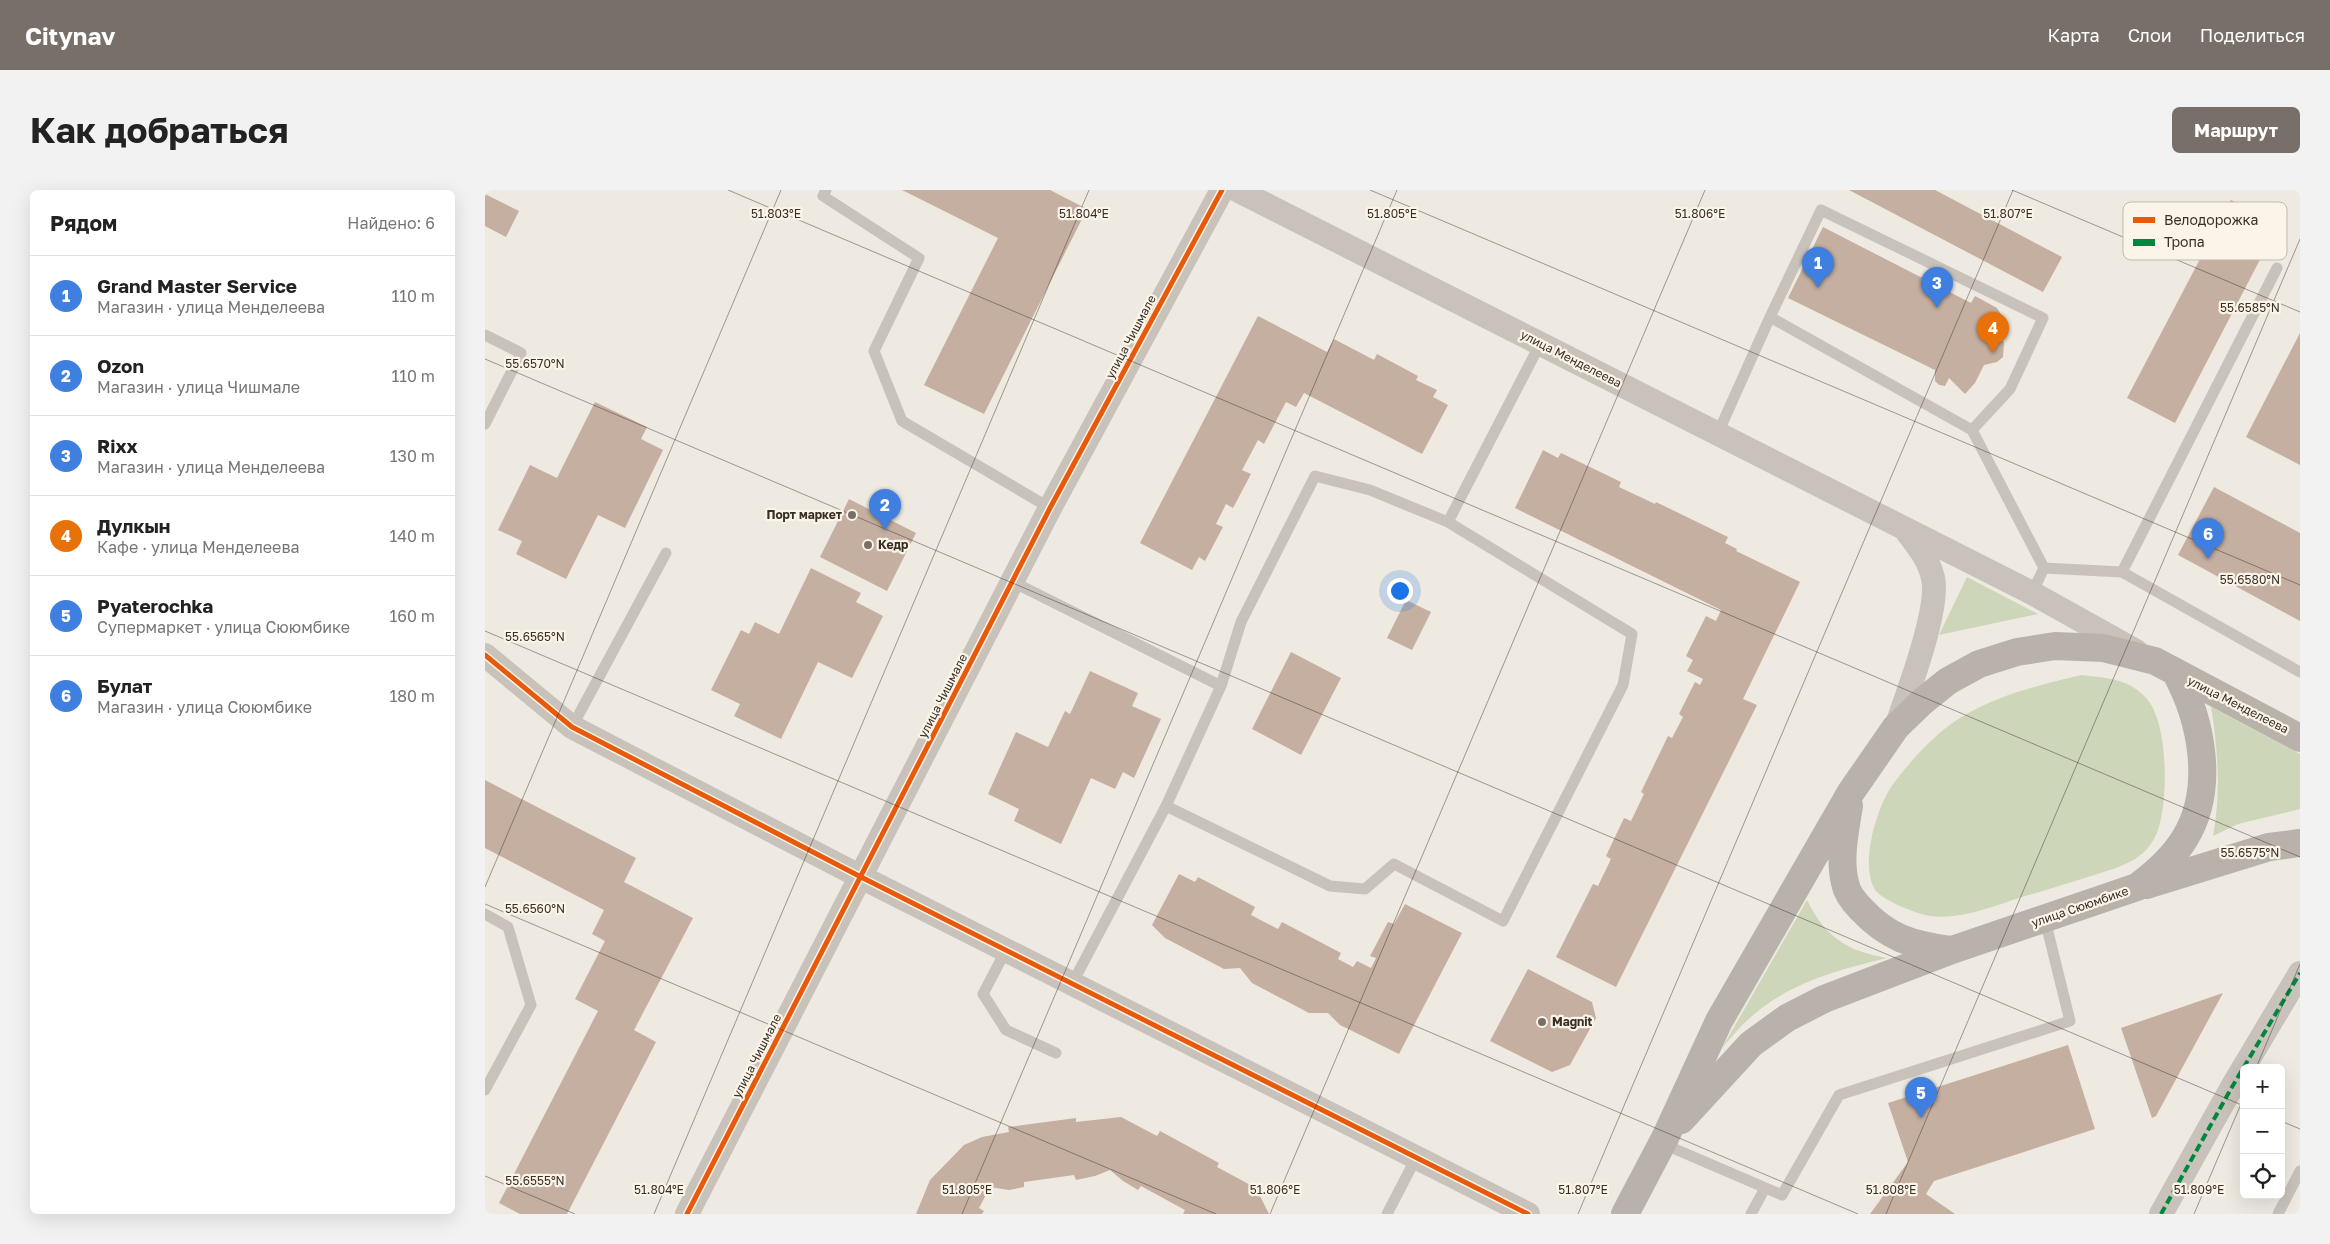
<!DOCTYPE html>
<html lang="ru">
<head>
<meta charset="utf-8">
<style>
  :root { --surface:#fff; --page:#f2f2f2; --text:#222; --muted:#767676; --line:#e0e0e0; --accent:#787068 }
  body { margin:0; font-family:"Golos Text",sans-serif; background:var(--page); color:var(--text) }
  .controls { position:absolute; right:15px; bottom:15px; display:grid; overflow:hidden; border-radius:8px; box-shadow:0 5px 20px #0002 }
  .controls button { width:45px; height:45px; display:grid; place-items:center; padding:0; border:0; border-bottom:1px solid var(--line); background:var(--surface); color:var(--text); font:25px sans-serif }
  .you { position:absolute; left:914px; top:400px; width:18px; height:18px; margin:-12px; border:4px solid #fff; border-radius:50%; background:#1a73e8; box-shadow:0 0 0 8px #1a73e833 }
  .badge { display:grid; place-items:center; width:32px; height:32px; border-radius:50%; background:var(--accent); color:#fff; font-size:16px; font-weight:700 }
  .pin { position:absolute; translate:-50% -41px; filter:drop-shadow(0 1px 2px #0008) }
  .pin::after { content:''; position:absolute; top:26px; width:18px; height:15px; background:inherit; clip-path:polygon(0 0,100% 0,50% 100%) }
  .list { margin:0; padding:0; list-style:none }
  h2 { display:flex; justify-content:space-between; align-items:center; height:65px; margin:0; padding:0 20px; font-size:21px }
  h2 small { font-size:16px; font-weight:400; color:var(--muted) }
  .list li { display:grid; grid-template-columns:32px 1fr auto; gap:15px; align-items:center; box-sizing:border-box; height:80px; padding:0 20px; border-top:1px solid var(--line) }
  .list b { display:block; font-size:19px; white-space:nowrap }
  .list p { margin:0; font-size:16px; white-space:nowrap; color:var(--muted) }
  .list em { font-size:16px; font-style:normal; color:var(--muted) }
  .icon { flex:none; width:28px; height:28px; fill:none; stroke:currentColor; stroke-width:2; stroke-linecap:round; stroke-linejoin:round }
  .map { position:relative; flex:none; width:1815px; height:1024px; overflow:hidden; border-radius:8px }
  header { display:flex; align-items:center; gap:30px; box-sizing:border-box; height:70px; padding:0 25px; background:var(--accent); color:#fff }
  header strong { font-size:24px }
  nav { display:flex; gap:28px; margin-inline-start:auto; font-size:18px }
  .intro { display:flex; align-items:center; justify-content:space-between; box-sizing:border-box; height:120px; padding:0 30px }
  h1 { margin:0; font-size:35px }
  .button { padding:12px 22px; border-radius:8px; background:var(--accent); color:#fff; font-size:18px; font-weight:700 }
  main { display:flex; gap:30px; padding:0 30px }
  aside { flex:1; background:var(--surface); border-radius:8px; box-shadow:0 5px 20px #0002 }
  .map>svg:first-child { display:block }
  .green { fill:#cdd6b9 }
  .building { fill:#c4afa1 }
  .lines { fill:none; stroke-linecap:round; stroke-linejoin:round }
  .lane { stroke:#c8c2ba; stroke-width:11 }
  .street { stroke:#c8c2ba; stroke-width:24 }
  .secondary { stroke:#b8b2aa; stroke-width:28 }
  .quiet { stroke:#00873e; stroke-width:4; stroke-dasharray:8 4; stroke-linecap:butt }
  .cycleway-casing { stroke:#fbf4e8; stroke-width:8 }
  .cycleway { stroke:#e8590c; stroke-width:5 }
  .ticks { fill:none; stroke:#392f27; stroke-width:1; stroke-opacity:0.45 }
  .poi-dot { fill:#787068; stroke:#fbf4e8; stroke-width:2 }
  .labels { text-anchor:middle; stroke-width:4.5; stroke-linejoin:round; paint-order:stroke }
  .street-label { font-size:12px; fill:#392f27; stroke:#fbf4e8 }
  .poi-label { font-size:12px; font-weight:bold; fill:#392f27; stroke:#fbf4e8; text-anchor:start }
  .key { fill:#fbf4e8; stroke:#c1b9ae; stroke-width:1 }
  .key-label { font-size:14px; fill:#392f27 }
  .ticks-label { font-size:12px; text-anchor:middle; fill:#392f27; stroke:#fbf4e8; stroke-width:4.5; stroke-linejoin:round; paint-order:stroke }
</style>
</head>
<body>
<header>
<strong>Citynav</strong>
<nav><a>Карта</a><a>Слои</a><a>Поделиться</a></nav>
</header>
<div class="intro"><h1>Как добраться</h1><a class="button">Маршрут</a></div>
<main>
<aside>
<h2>Рядом<small>Найдено: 6</small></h2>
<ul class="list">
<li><span class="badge" style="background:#3f7fe0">1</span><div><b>Grand Master Service</b><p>Магазин · улица Менделеева</p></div><em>110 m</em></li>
<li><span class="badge" style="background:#3f7fe0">2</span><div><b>Ozon</b><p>Магазин · улица Чишмале</p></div><em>110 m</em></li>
<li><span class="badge" style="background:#3f7fe0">3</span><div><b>Rixx</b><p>Магазин · улица Менделеева</p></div><em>130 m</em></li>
<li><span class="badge" style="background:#e8710a">4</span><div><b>Дулкын</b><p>Кафе · улица Менделеева</p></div><em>140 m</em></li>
<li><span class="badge" style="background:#3f7fe0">5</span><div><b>Pyaterochka</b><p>Супермаркет · улица Сююмбике</p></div><em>160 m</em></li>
<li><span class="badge" style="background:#3f7fe0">6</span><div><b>Булат</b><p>Магазин · улица Сююмбике</p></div><em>180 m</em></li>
</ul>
</aside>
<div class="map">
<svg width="1815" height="1024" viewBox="0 0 1815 1024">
  <rect width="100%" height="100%" fill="#eeeae1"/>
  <path class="green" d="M1482 387 1553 424 1454 445Z
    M1596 485C1621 488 1644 488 1662 509 1684 534 1684 616 1671 645 1662 664 1649 671 1631 678 1600 688 1569 698 1537 707 1509 716 1476 730 1445 726 1432 724 1399 711 1391 701 1374 677 1391 620 1406 597 1421 576 1445 549 1466 534 1504 507 1551 496 1596 485Z
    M1726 517 1815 564V619L1753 634 1728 646C1736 605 1733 558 1726 517Z
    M1322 710C1340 747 1362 761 1402 768 1353 780 1305 792 1266 827 1255 836 1246 848 1237 858Z"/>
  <path class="building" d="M417 0H565L602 19 499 224 439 195 513 48Z
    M1364 0H1450L1577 67 1558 102Z
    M0 4 34 21 21 47 0 36Z
    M1746 10 1793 35 1690 233 1642 208Z
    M1338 37 1486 113 1490 106 1512 118 1520 131 1514 145 1519 153 1518 167 1512 172 1499 175 1490 193 1480 204 1464 188 1460 196 1454 195 1450 191V180L1303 108Z
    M773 126 842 162 849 149 889 170 892 164 933 186 931 190 952 200 948 207 963 215 937 264 819 203 811 217 801 212 779 254 773 250 757 280 766 284 748 318 741 314 731 334 738 337 720 371 714 367 707 380 655 353Z
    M1815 143V275L1761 247Z
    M110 212 162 237 156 249 178 260 140 338 113 325 81 389 31 364 37 351 13 340 45 275 72 288Z
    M1058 260 1073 268 1076 263 1136 292 1134 297 1170 314 1171 312 1243 347 1240 353 1252 359 1251 361 1315 392 1258 509 1272 515 1131 797 1071 767 1108 694 1113 696 1126 669 1121 666 1139 628 1146 631 1159 604 1156 602 1183 546 1187 548 1198 527 1194 524 1210 492 1215 495 1218 489 1202 481 1208 470 1201 466 1221 426 1231 431 1236 420 1030 318Z
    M1729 297 1815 343V431L1693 365Z
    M364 309 431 343 402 401 335 367Z
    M326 378 376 403 371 412 398 426 367 488 333 472 296 549 249 526 255 514 226 500 256 440 264 444 270 432 294 444Z
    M921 410 946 422 927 460 902 448Z
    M806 462 856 488 816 565 767 539Z
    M605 481 653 503 647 516 676 529 649 588 638 582 630 599 606 588 576 654 529 631 534 619 503 604 531 542 563 557 580 521 585 524Z
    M0 590 151 668 139 692 208 728 149 840 171 852 82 1024H35L14 1013 113 821 90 809 120 751 107 744 119 720 0 658Z
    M694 684 710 692 713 687 770 717 766 725 793 739 797 732 856 763 853 769 868 777 872 771 886 778 891 768 885 766 903 732 909 734 920 714 977 743 914 864 855 835 843 823H824L767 793 755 778 739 779 680 748 667 735Z
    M1043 779 1107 812 1111 828 1085 875 1067 882 1005 851Z
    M1738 803 1671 926 1667 928 1636 838Z
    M1583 855 1610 939 1449 991 1441 1004 1470 1024H1385L1423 972 1403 913Z
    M636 927 672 946 675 941 734 973 732 977 771 998 784 1024H698L700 1020 656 996 653 1000 638 991 625 980 610 986 591 990 589 985 539 992V997L524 1000 505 997 494 1018 499 1021 497 1024H431L445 990 479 955 497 947 524 942 523 937 591 928V932Z"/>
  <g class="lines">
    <path class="lane" d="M341 0 338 6 434 68 389 161 417 231 565 318
      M1285 127 1336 20 1558 128 1525 199 1487 240
      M0 145 36 163 0 234
      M1233 243 1285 127 1487 240 1559 378
      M963 332 1055 154
      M1637 382 1792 78
      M528 392 736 496 756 432 830 286 885 300 963 332 1147 444 1138 495 1018 731 909 674 880 699 845 696 681 616
      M1547 403 1559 378 1637 382 1815 482
      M87 537 181 363
      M0 724 23 737 46 815 0 900
      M521 760 498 804 521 840 571 863
      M587 794 681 616 736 496
      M1176 953 1297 1005 1354 905 1585 831 1560 730
      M902 1024 931 968
      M1266 1024 1280 998
      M1793 1024 1815 981"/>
    <path class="street" d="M752 0 1547 403 1651 461
      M0 465 87 537 376 687 1043 1024
      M1411 537C1422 505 1455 419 1448 388 1444 370 1433 356 1422 342
      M202 1024 565 318 737 0
      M1676 1024 1747 897 1815 783"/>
    <path class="secondary" d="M1364 616C1360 640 1354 669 1360 693 1362 704 1369 712 1376 719 1403 748 1427 755 1465 760
      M1661 695 1784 657 1815 653
      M1196 930 1266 854 1302 828 1339 809 1467 760 1652 697C1671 683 1688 668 1700 648 1730 599 1717 531 1691 483
      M1140 1024 1180 948 1234 831 1366 602 1411 537 1438 511 1463 491 1494 474 1532 462 1570 456 1618 458 1670 471 1815 548"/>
    <path class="quiet" d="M1676 1024 1747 897 1815 783"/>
    <g class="cycleway-casing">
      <path id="cycleway" d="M0 465 87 537 376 687 1043 1024
        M202 1024 565 318 737 0"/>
    </g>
    <use href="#cycleway" class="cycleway"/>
  </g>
  <path class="ticks" d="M243 0 1815 667M885 0 1815 395M1527 0 1815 122M0 169 1759 916M0 441 1373 1024M0 697 296 0M0 714 731 1024M1771 878 1815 774M1796 931 1815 939M0 986 90 1024M169 1024 604 0M477 1024 912 0M785 1024 1220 0M1093 1024 1528 0M1401 1024 1815 49M1709 1024 1759 907"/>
  <g class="poi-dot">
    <circle cx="367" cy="325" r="5"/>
    <circle cx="383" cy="355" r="5"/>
    <circle cx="1057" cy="832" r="5"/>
  </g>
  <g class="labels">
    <g class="street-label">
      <text transform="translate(646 147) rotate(-62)" y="4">улица Чишмале</text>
      <text transform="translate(1086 169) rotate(27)" y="4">улица Менделеева</text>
      <text transform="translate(458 506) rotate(-63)" y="4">улица Чишмале</text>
      <text transform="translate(1753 515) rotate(27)" y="4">улица Менделеева</text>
      <text transform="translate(1595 717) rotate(-19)" y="4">улица Сююмбике</text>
      <text transform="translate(272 866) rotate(-63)" y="4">улица Чишмале</text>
    </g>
    <g class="poi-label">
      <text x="357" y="329" text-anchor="end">Порт маркет</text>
      <text x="393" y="359">Кедр</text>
      <text x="1067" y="836">Magnit</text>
    </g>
  </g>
  <rect x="1638" y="12" width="164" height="58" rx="8" class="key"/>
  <rect x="1648" y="27" width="22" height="6" fill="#e8590c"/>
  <rect x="1648" y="49" width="22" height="7" fill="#00873e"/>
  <g class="key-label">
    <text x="1679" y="35">Велодорожка</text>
    <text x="1679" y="57">Тропа</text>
  </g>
  <g class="ticks-label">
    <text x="291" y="28">51.803°E</text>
    <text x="599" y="28">51.804°E</text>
    <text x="907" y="28">51.805°E</text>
    <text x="1215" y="28">51.806°E</text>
    <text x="1523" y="28">51.807°E</text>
    <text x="1765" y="122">55.6585°N</text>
    <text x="50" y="178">55.6570°N</text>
    <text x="1765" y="394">55.6580°N</text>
    <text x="50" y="451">55.6565°N</text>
    <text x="1765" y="667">55.6575°N</text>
    <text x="50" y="723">55.6560°N</text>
    <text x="50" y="995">55.6555°N</text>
    <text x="174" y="1004">51.804°E</text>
    <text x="482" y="1004">51.805°E</text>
    <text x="790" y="1004">51.806°E</text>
    <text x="1098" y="1004">51.807°E</text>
    <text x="1406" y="1004">51.808°E</text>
    <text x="1714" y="1004">51.809°E</text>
  </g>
</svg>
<div class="controls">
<button>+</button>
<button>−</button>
<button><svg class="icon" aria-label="locate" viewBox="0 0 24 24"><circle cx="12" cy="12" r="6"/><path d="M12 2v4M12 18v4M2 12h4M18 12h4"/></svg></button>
</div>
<div class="you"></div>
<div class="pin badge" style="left:1333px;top:98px;background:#3f7fe0">1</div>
<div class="pin badge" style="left:400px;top:340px;background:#3f7fe0">2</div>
<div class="pin badge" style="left:1452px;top:118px;background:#3f7fe0">3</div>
<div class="pin badge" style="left:1508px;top:163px;background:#e8710a">4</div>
<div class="pin badge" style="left:1436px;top:928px;background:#3f7fe0">5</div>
<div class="pin badge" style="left:1723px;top:369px;background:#3f7fe0">6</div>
</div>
</main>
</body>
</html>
